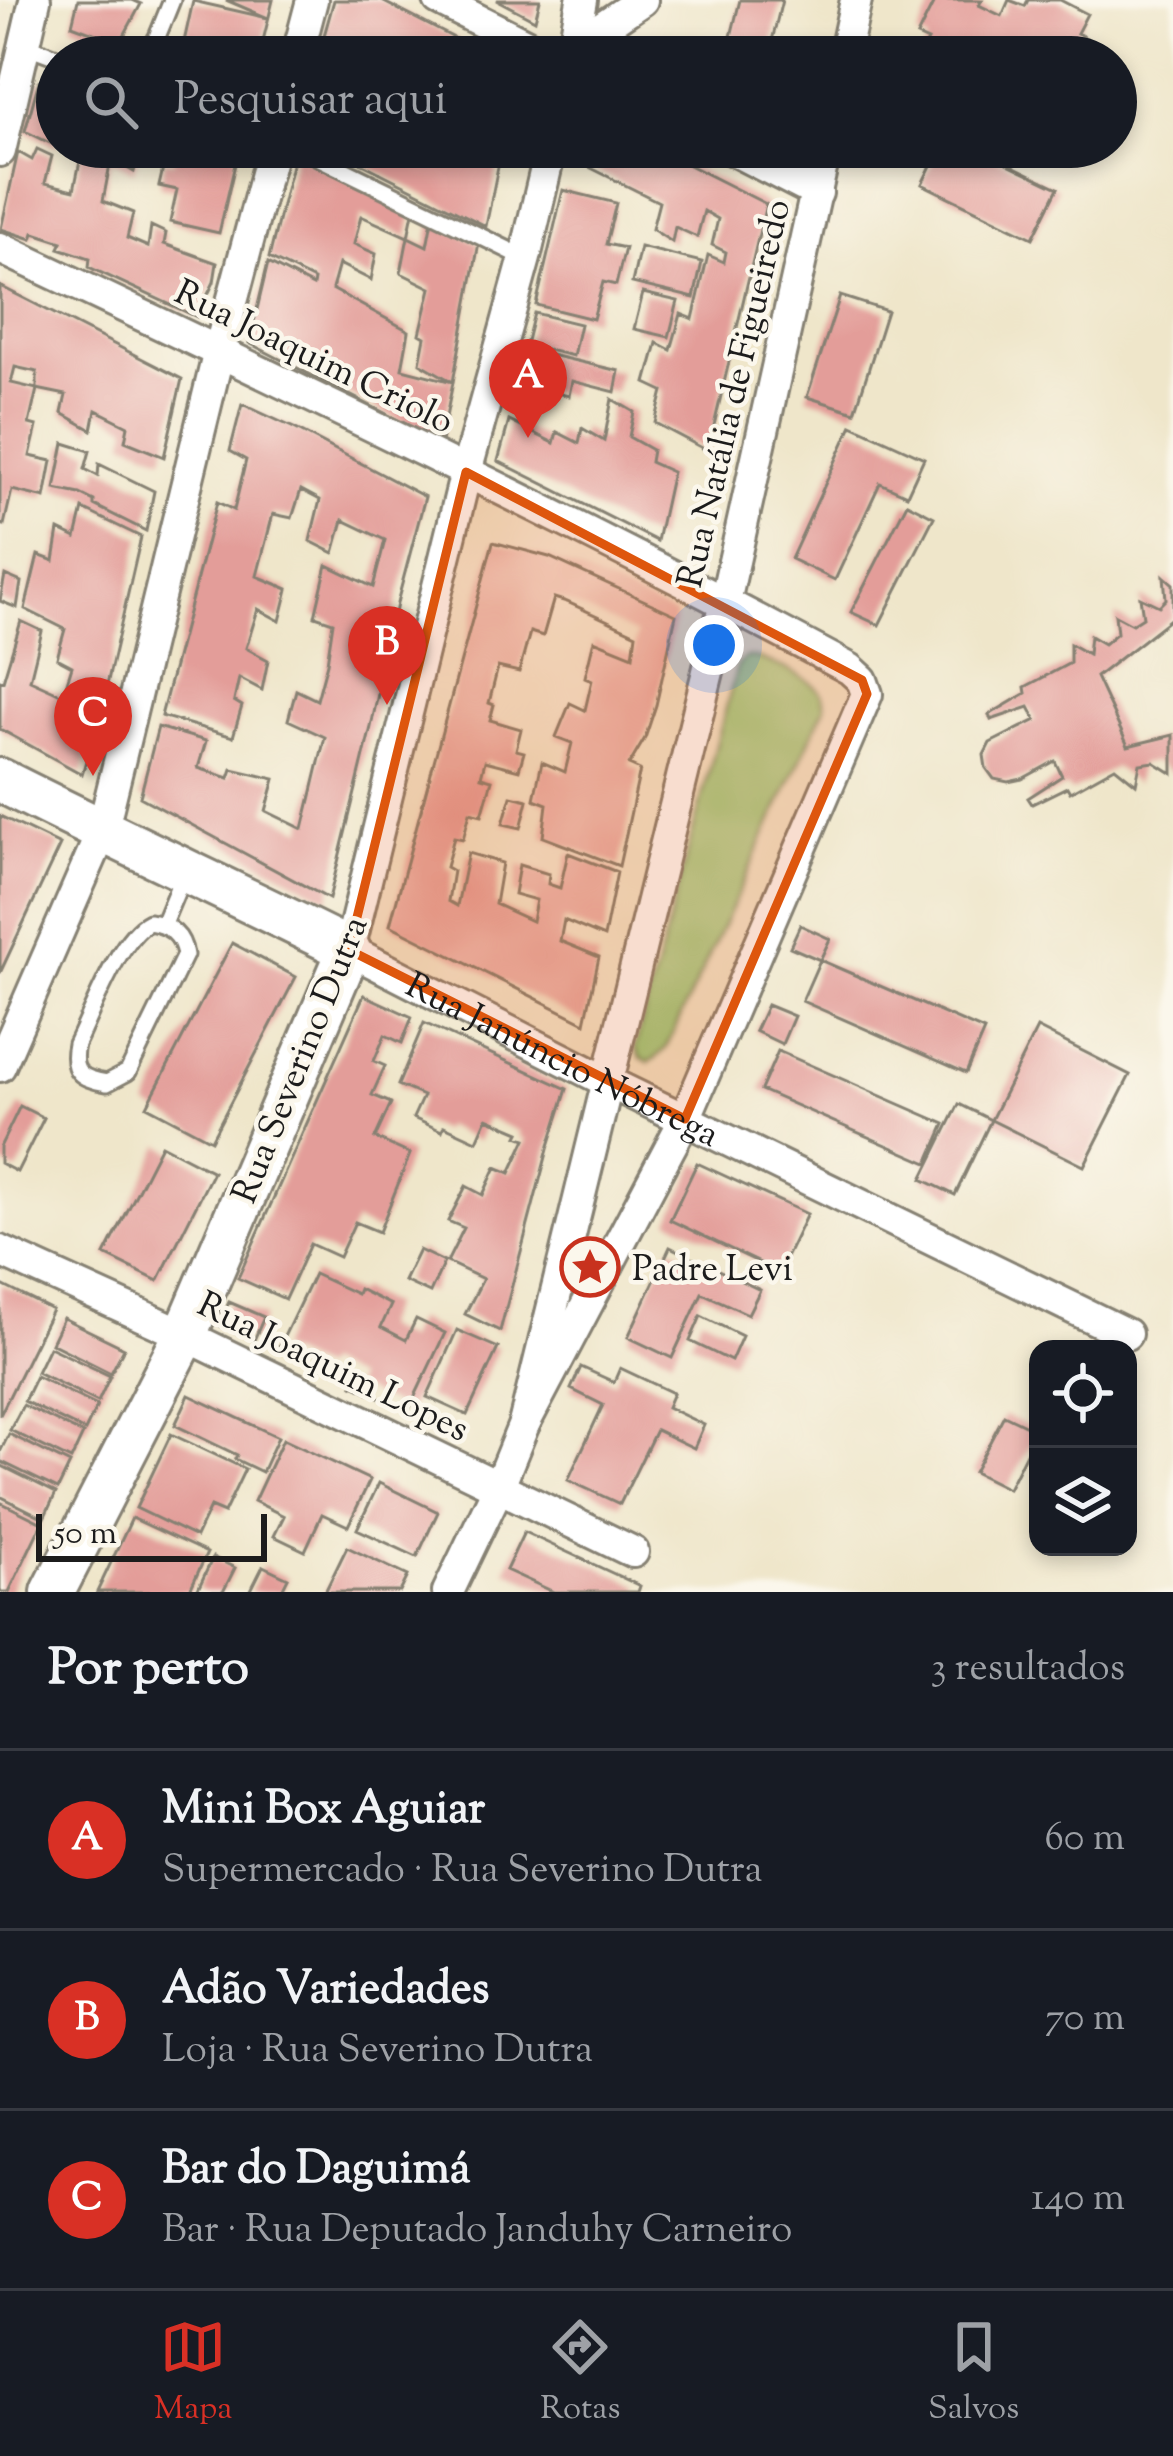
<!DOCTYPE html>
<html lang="pt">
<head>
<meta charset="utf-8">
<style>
  :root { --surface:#171b24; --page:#242831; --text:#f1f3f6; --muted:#9ea1a6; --line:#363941; --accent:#d93025 }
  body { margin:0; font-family:"Sorts Mill Goudy",serif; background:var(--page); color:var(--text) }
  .controls { position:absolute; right:36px; bottom:36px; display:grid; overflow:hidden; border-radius:24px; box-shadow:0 6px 18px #0003 }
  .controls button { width:108px; height:108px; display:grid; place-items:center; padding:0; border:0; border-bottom:3px solid var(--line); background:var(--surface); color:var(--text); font:60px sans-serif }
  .scale { position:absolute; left:36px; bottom:30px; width:231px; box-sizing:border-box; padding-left:12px; border:6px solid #1c1c1c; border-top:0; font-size:33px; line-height:42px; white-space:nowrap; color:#1c1c1c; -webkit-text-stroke:9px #fbf7ec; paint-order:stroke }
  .you { position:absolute; left:714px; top:645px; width:42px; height:42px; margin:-30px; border:9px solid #fff; border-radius:50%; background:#1a73e8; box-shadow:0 0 0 18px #1a73e833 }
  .badge { display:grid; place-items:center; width:78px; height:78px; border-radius:50%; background:var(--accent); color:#fff; font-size:39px; font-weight:700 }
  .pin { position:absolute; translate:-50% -99px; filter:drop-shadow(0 3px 6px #0008) }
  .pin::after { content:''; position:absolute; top:63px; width:42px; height:36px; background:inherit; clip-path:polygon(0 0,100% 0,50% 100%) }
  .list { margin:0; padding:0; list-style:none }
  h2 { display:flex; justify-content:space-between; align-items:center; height:156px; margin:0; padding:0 48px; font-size:51px }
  h2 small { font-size:39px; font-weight:400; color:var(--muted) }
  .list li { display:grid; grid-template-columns:78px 1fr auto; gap:36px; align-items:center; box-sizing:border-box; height:180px; padding:0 48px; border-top:3px solid var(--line) }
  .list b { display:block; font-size:45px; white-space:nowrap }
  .list p { margin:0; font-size:39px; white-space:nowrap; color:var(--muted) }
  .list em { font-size:39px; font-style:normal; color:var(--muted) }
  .icon { flex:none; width:66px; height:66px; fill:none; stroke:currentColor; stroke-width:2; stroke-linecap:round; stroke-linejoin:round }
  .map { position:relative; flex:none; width:1173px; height:1592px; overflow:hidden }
  .search { position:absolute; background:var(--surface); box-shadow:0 6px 18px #0003; left:36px; right:36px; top:36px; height:132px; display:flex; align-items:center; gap:30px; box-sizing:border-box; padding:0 42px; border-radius:66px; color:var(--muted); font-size:45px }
  .sheet { height:696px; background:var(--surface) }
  nav { display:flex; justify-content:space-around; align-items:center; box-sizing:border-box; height:168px; border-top:3px solid var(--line); background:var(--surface); font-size:33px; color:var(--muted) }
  nav a { display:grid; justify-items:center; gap:6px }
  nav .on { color:var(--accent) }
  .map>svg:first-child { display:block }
  .green { fill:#96ca7c; stroke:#59734c; stroke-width:3 }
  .building { fill:#e39d99 }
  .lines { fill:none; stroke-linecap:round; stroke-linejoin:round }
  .lane-casing { stroke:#868173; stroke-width:21 }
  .street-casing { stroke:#868173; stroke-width:36 }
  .secondary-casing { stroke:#868173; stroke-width:48 }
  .lane { stroke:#fff; stroke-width:15 }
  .street { stroke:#fff; stroke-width:30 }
  .secondary { stroke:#fff; stroke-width:42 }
  .marked { fill:#de560d; fill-opacity:0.2; stroke:#de560d; stroke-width:9; stroke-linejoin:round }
  .labels { text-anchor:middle; stroke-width:9; stroke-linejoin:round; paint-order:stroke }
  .street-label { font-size:36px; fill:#1c1c1c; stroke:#fbf7ec }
  .poi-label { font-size:36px; fill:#1c1c1c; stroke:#fbf7ec; text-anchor:start }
</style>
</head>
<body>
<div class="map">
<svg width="1173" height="1592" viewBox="0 0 1173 1592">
  <rect width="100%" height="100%" fill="#fbf7ec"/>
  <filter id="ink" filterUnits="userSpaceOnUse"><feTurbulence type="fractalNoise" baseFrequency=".00833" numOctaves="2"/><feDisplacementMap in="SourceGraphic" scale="24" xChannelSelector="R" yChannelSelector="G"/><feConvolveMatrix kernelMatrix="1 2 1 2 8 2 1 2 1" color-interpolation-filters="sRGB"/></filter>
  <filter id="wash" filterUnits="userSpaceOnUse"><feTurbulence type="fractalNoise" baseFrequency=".004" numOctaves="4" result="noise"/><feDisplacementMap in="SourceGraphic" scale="48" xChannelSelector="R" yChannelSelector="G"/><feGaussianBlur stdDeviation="2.7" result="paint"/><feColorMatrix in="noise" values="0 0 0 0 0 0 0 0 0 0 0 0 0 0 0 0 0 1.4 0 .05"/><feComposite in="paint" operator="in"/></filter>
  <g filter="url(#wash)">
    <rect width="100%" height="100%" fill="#efe6ca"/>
    <path class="green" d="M746 657C763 657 806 676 818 689 825 697 823 696 825 707L666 1048 657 1057 649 1062 640 1057 635 1047 737 667Z"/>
    <g id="blocks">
      <path class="building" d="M78 0H132L141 4 120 43 72 25Z
        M226 0H273L259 57H200L203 47 184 42 193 1 268 18Z
        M334 0H380L491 57H318Z
        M497 0H540L535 20Z
        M740 0H782L768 57H726Z
        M935 0H982L979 5 1002 16 1009 0 1025 6 1028 0H1060L1087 14 1077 33 1098 44 1091 57H920L928 41 917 36Z
        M39 81 57 92 56 146 25 131Z
        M83 147H141L134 172 111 159 103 201 133 213 127 238 148 247 151 226 166 233 164 244 217 263 214 282 197 317 89 267 90 258 59 248 62 242 34 233 32 239 1 229 18 152 32 160 37 149 52 156 45 183 74 190Z
        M177 147H239L219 233 170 222 177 190 159 186 165 160 173 163Z
        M326 147H355L352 159Z
        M361 147H502L486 226 357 161Z
        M582 147H653L766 204 708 451 655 423 663 391 646 383 657 343 671 350 681 314 693 319 708 255 724 262 726 252 712 245 718 219 704 211 697 237 675 227 672 242 652 229 659 202 579 162Z
        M940 147H973L1058 188 1033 238 922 184Z
        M295 153 413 212 408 237 361 216 354 244 376 254 371 280 339 264 332 289 409 331 402 369 453 382 441 442 249 343 268 263 313 286 314 280 269 258Z
        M563 190 616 203 606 244 625 248 616 285 603 282 593 319 536 305Z
        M432 220 479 243 453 382 420 363 425 337 420 334 431 288 401 273 408 237 427 246Z
        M640 247 702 262 694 298 632 283Z
        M0 286 182 379 164 457 125 441 128 426 96 410 92 430 62 413 66 395 37 389V372L15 367 11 383 37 389 29 424 37 426 30 456 52 461 45 498 12 490 4 525 0 524Z
        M643 293 678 301 669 337 634 329Z
        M840 296 887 311 855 412 807 397Z
        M534 313 580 324 573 356 526 345Z
        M525 349 619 371 615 392 572 381 569 396 517 384Z
        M612 399 634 412 629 437 652 450 650 462 672 472 657 541 498 461 509 421 554 443 557 432 579 443 582 428 604 441Z
        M242 404 294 428 425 497 398 599 371 727 329 899 140 797 158 727 206 741 198 768 229 778 232 769 275 779 266 811 303 829 325 737 288 720 296 690 317 700 327 663 333 622 315 616 327 565 373 587 385 540 343 520 334 553 310 541 320 500 301 490 292 518 273 514 257 576 288 589 280 621 258 609 246 648 268 660 262 690 239 678 234 701 242 706 233 737 161 716 217 502 234 510 246 460 230 451Z
        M852 425 924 458 907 495 880 483 835 580 791 559Z
        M64 443 90 451 85 469 98 476 99 464 154 491 146 531 94 505V501L80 494 55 489Z
        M907 503 934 517 879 625 851 612Z
        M83 509 141 537 100 715 82 774 0 729V680L3 681 21 621 42 631 30 680 63 695 72 666 57 658 65 629 25 609 38 555 54 561 59 530 76 538Z
        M493 542 549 557 676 615 656 705 645 738 629 765 640 770 619 866 543 837 547 804 534 799 542 762 565 772 572 743 556 737 570 703 585 710 592 680 585 677 594 640 633 656 636 634 567 602 554 598 543 636 530 632 519 672 498 667 489 703 494 705 490 720 521 729 516 750 524 752 519 770 485 761 481 777 492 780 482 815 470 812 463 839 454 837 446 867 453 871 448 901 457 906 468 853 502 863 495 904 532 921 536 900 514 894 519 865 549 874 548 884 560 888 568 853 617 872 604 937 564 920 560 941 599 957 585 1023 390 925Z
        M5 575 21 582 17 608 0 601Z
        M1164 576 1173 584V617L1096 677 1128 746 1173 735V774L1154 762 1140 764 1136 784 1115 767 1070 792 1067 787 1032 804 1028 798 1062 776 1055 761 1022 779 1008 782 994 779 986 768 984 755 990 743 1036 720 1029 707 991 720 989 715 1026 693 1025 687 1070 663V644L1088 654 1090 636 1104 644 1117 633 1115 615 1132 624 1143 617 1140 597 1159 606 1166 599Z
        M511 796 528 800 521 828 503 824Z
        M0 816 60 845 0 973Z
        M800 925 830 939 820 960 790 947Z
        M232 943 296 977 211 1140 147 1106Z
        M820 960 984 1031 966 1073 802 1001Z
        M364 995 412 1017 402 1043 385 1035 374 1061 385 1066 372 1095 391 1103 375 1138 410 1154 379 1232 355 1222 339 1257 310 1244 285 1299 238 1278Z
        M767 1005 794 1016 782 1044 755 1031Z
        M424 1023 567 1089 548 1149 500 1331 465 1314 483 1279 447 1262 464 1228 448 1221 466 1186 483 1195 496 1167 510 1173 526 1139 518 1136 520 1132 487 1118 477 1141 444 1126 442 1131 413 1118 423 1096 398 1085Z
        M1037 1028 1130 1075 1084 1166 991 1120 955 1195 922 1179 959 1104 991 1120Z
        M778 1051 945 1124 928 1163 761 1090Z
        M20 1106 44 1118 17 1172 0 1163V1147Z
        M161 1145 213 1172 158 1281 105 1255Z
        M697 1163 807 1214 779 1272 670 1220Z
        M670 1247 760 1290 748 1314 702 1293 672 1358 628 1337Z
        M419 1250 444 1262 430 1293 404 1281Z
        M314 1274 357 1294 359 1289 391 1305 381 1327 406 1340 416 1319 445 1333 408 1411 353 1385 356 1379 324 1363 321 1369 278 1349Z
        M0 1284 52 1310 0 1415Z
        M229 1302 264 1317 254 1340 218 1325Z
        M701 1316 742 1336 731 1361 690 1341Z
        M63 1318 124 1348 111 1373 51 1343Z
        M457 1330 498 1348 467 1415 427 1397Z
        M49 1347 110 1376 98 1402 37 1372Z
        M581 1367 614 1382 620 1368 673 1393 667 1407 704 1425 694 1448 656 1430 620 1504 568 1480 603 1405 571 1389Z
        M36 1376 97 1406 85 1431 24 1401Z
        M189 1395 278 1437 262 1472 235 1459 237 1455 175 1425Z
        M23 1405 83 1434 71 1460 10 1430Z
        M1004 1415 1037 1431 1008 1489 974 1472Z
        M9 1434 70 1464 58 1489 0 1461V1452Z
        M171 1434 245 1469 224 1513 210 1507 196 1537 136 1508Z
        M283 1439 370 1480 348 1526 322 1514 305 1551 274 1536 284 1516 254 1501Z
        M0 1465 56 1493 44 1518 0 1496Z
        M379 1483 438 1512 417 1557 357 1529Z
        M0 1502 42 1523 9 1592H0Z
        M132 1518 207 1553 189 1592H97Z
        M524 1532 640 1586 638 1592H554L506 1570Z
        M347 1547 408 1576 400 1592H325Z
        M213 1557 235 1568 223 1592H205L198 1589Z
        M263 1566 288 1578 281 1592H250Z"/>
    </g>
  </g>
  <g filter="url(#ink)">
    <use href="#blocks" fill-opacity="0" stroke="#868173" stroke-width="3"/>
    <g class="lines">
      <g class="lane-casing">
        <path id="lane" d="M25 45 57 57
          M145 57 157 37 172 0
          M297 147 525 258
          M149 922C169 925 182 934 185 955L128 1072 107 1083C81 1079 70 1072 76 1044 92 1012 119 937 149 922Z
          M163 924 185 871"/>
      </g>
      <g class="street-casing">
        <g id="street">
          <path d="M439 0 551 57"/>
          <path d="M574 46 642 0"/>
          <path d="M297 57 312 0"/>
          <path d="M572 57 582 0"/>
          <path d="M844 57 856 0"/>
          <path id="s1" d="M551 147 525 258 466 472 349 950 608 1082 1126 1334"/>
          <path d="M727 147 817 193"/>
          <path d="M0 151 35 0"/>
          <path d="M0 248C286 383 571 519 850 669L862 680 867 694 685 1119 524 1424"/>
          <path d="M0 1066 102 832 219 351 273 147"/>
          <path d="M0 1251 185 1335 633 1552"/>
          <path d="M448 1592 498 1488 524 1424 725 602 826 147"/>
        </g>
      </g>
      <g class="secondary-casing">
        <path id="secondary" d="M0 780C116 839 233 892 349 950L185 1335 53 1592"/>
      </g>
      <use href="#lane" class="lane"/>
      <use href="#street" class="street"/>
      <use href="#secondary" class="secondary"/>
    </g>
  </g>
  <path class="marked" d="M466 472 862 680 867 694 685 1119 349 950Z"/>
  <defs>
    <g id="sight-ring" transform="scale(3)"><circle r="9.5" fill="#fbf7ec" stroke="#c8321e" stroke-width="1.5"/><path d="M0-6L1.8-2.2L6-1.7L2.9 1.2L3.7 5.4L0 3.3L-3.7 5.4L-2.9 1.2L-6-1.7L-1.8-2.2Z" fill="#c8321e"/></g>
  </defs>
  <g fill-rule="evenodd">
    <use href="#sight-ring" x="590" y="1267"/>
  </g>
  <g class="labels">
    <g class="street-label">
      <text transform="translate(315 355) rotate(26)" y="13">Rua Joaquim Criolo</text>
      <text transform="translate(732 393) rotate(-77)" y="13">Rua Natália de Figueiredo</text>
      <text dy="13" stroke="none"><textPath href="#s1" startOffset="1068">Rua Janúncio Nóbrega</textPath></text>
      <text transform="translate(298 1059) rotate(-68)" y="13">Rua Severino Dutra</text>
      <text transform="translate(334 1365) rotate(26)" y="13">Rua Joaquim Lopes</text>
    </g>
    <g class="poi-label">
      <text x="632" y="1280">Padre Levi</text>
    </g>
  </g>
</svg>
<div class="controls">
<button><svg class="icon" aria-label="locate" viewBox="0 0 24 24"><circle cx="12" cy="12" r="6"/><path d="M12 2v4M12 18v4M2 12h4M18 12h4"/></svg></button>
<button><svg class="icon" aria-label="layers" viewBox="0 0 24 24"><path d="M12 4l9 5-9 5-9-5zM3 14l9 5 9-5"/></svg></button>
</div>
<div class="scale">50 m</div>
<div class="you"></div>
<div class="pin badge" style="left:528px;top:438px">A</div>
<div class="pin badge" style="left:387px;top:705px">B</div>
<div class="pin badge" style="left:93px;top:776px">C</div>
<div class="search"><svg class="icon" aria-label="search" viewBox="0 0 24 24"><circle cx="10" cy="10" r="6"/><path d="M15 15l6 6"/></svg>Pesquisar aqui</div>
</div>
<section class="sheet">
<h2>Por perto<small>3 resultados</small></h2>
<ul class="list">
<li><span class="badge">A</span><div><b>Mini Box Aguiar</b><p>Supermercado · Rua Severino Dutra</p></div><em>60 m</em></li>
<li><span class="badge">B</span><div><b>Adão Variedades</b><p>Loja · Rua Severino Dutra</p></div><em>70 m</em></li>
<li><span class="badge">C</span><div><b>Bar do Daguimá</b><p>Bar · Rua Deputado Janduhy Carneiro</p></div><em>140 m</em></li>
</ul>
</section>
<nav>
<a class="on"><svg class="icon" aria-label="map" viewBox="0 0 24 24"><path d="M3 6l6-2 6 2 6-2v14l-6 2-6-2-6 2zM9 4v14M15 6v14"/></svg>Mapa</a>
<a><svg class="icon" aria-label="directions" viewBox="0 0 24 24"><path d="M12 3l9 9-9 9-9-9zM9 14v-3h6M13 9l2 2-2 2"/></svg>Rotas</a>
<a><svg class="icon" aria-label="saved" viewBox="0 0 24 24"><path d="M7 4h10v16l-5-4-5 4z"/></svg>Salvos</a>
</nav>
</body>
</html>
